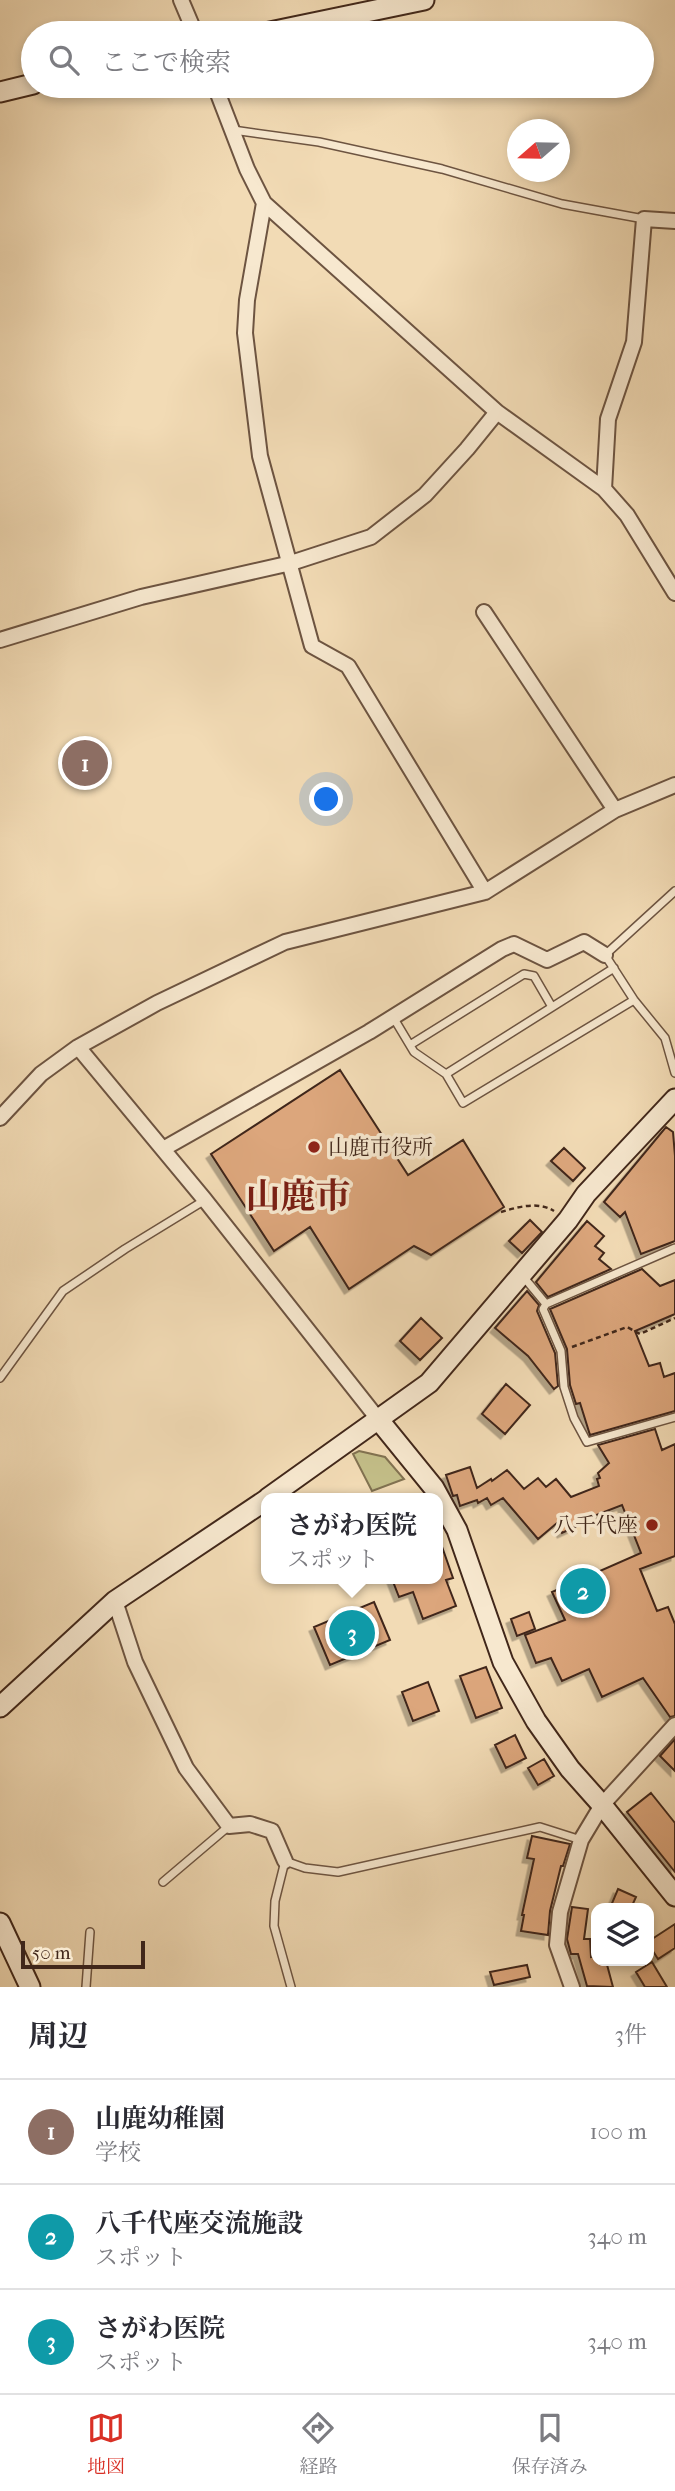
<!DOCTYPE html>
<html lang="ja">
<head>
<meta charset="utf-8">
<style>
  :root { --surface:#fff; --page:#f7f7f7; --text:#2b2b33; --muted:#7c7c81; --line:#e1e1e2; --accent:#d93025 }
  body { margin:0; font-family:"IM FELL French Canon","Noto Serif JP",serif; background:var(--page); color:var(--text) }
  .controls { position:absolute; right:21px; bottom:21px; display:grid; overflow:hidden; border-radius:14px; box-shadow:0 4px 10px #0003 }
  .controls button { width:63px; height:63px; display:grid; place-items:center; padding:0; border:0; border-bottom:2px solid var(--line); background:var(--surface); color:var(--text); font:35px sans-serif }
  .compass { position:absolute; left:507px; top:119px; width:63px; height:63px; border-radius:50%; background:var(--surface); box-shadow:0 4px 10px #0003; rotate:250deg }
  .scale { position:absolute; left:21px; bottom:18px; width:124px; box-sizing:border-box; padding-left:7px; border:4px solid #41271a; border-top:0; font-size:19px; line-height:24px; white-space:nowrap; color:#41271a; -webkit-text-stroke:5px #f7e8cf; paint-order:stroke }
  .you { position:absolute; left:327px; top:800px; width:24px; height:24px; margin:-18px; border:5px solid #fff; border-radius:50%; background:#1a73e8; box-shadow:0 0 0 10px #1a73e833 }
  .badge { display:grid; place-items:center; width:46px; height:46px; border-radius:50%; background:var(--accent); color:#fff; font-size:23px; font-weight:700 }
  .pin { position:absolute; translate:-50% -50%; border:4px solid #fff; box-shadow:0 2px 7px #0006 }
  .popup { position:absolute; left:261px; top:1493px; width:182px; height:91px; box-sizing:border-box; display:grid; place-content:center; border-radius:14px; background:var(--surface); filter:drop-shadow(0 2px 5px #0005); font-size:23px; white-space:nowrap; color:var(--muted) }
  .popup b { font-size:26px; color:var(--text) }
  .popup::after { content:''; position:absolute; left:50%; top:100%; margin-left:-14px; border:14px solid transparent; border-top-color:var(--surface) }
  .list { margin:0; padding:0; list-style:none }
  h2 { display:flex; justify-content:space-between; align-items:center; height:91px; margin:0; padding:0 28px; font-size:30px }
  h2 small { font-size:23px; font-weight:400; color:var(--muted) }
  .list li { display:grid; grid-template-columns:46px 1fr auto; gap:21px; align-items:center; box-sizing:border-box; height:105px; padding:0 28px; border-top:2px solid var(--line) }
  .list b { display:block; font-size:26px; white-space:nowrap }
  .list p { margin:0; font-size:23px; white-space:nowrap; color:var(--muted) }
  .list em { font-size:23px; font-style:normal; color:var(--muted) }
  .icon { flex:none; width:38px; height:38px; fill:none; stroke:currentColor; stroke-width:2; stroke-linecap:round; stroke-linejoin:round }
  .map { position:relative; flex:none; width:675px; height:1987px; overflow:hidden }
  .search { position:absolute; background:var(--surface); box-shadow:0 4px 10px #0003; left:21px; right:21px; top:21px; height:77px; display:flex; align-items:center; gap:18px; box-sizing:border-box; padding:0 24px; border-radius:38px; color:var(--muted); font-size:26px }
  .sheet { height:406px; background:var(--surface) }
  nav { display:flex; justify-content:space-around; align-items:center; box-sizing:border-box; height:98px; border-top:2px solid var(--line); background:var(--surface); font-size:19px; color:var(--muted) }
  nav a { display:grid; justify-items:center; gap:4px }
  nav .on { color:var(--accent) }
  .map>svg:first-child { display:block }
  .green { fill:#c3be88; stroke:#827251; stroke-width:2 }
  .building { fill:#dca67b; stroke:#41271a; stroke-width:2; filter:url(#shadow) }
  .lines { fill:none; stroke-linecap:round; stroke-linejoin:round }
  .lane-casing { stroke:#6d5441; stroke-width:10 }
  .street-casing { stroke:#6d5441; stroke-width:18 }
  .secondary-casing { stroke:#41271a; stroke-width:23 }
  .path { stroke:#41271a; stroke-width:2.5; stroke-dasharray:5 3.5; stroke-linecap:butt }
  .lane { stroke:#f7e8cf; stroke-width:7 }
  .street { stroke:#f7e8cf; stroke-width:14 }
  .secondary { stroke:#f7e8cf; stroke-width:19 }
  .poi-dot { fill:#8f2418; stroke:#f7e8cf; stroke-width:2.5 }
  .labels { text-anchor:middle; stroke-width:7; stroke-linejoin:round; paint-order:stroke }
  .poi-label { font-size:21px; fill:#41271a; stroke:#f7e8cf; text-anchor:start }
  .town-label { font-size:35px; font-weight:bold; fill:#7a1f14; stroke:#f7e8cf }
</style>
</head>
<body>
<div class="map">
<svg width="675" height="1987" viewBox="0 0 675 1987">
  <defs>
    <filter id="shadow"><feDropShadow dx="-4.5" dy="4.5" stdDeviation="0" flood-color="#0004"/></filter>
  </defs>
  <rect width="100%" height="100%" fill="#f2dbb5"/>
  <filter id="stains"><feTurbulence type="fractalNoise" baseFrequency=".00286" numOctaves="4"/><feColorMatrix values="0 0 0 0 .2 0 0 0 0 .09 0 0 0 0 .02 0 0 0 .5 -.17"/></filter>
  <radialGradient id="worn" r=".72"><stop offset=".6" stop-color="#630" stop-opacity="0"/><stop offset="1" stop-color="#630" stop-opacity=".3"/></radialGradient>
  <path class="green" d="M359 1451 385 1457 404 1479 372 1491 353 1454Z"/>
  <path class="building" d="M340 1070 408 1175 463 1140 504 1207 431 1255 414 1246 349 1289 310 1227 274 1251 211 1154Z
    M666 1127 673 1132 675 1156V1241L641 1254 625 1212 620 1217 604 1202Z
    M564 1148 585 1168 573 1181 551 1161Z
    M530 1220 542 1232 522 1253 509 1241Z
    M587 1221 604 1236 595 1246 604 1253 599 1259 611 1269 548 1297 536 1282Z
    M642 1269 660 1286 675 1280V1314L635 1331 649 1366 660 1363 664 1377 675 1373V1411L590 1435 580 1403 576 1404 570 1385 567 1349 550 1309Z
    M527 1291 539 1305 537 1311 555 1353 558 1386 554 1389 528 1356 495 1328Z
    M421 1318 442 1338 420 1360 400 1341Z
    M506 1384 530 1405 505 1434 482 1414Z
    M655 1429 662 1450 675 1444V1556L640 1569 657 1611 668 1607 675 1624V1716L670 1717 643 1678 602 1697 589 1669 562 1681 551 1658 536 1663 525 1635 565 1620 552 1592 641 1553 622 1505 578 1522 579 1525 562 1533 557 1523 538 1539 503 1498 491 1505 487 1498 478 1503 477 1500 460 1506 457 1495 453 1496 446 1475 470 1467 477 1488 491 1479 492 1481 507 1470 524 1489 538 1478 546 1487 556 1479 571 1497 599 1486 597 1479 600 1478 598 1473 609 1463 598 1445Z
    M438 1541H440L453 1578 446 1580 456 1606 423 1619 413 1592 399 1597 392 1579H438Z
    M374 1602 390 1640 330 1665 314 1627Z
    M529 1612 535 1629 517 1636 511 1619Z
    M486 1667 502 1708 476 1718 460 1676Z
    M428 1682 439 1711 413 1721 402 1692Z
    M515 1735 526 1758 506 1768 495 1745Z
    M675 1739V1771L660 1756Z
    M544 1759 554 1776 538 1785 528 1768Z
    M651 1793 675 1823V1872L627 1812Z
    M532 1836 570 1844 563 1866H561L550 1911 548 1935 521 1931 524 1915H522L534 1859 527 1858Z
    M618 1889 636 1897 631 1908H610Z
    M572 1907 588 1909 584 1939H590L591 1957 596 1956V1961H606L613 1987 587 1986 578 1954H571L567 1939Z
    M675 1924V1948L658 1959 649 1945V1941Z
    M652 1962 667 1987H645L636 1972Z
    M527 1965 530 1977 494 1985 490 1972Z"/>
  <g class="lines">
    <g class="lane-casing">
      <path id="lane" d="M233 130 319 142 442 169 562 204 644 219
        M675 891 605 955 634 1000 665 1038 675 1073
        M614 968 446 1074 463 1103 634 1000
        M393 1017 414 1052 446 1074
        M410 1045 524 974 534 976 552 1007
        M675 1248 546 1304 543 1309 561 1351 564 1387 574 1418 587 1442 675 1417
        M522 1275 546 1304
        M0 1378 63 1291 125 1249 205 1200
        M163 1882 229 1826
        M86 1987 90 1932
        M291 1987 274 1926 275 1901 285 1861 305 1868 338 1872 540 1827 581 1840"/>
    </g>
    <g class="street-casing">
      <path id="street" d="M181 0 195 33
        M215 86 247 169 264 203 497 412 604 489 627 515 675 593
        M264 203 247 300 245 333 260 456 312 646 348 666 485 892
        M604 489 608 419 634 342 644 219 675 221
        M484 612 615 810
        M0 640 141 597 291 563 371 537 425 495 467 449 497 412
        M78 1047 205 1200 378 1419
        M0 1118 41 1074 78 1047 157 1003 285 942 485 892 615 810 675 785
        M163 1149 369 1032 502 949 514 944 547 960 584 942 605 955
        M115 1601 135 1662 186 1768 229 1826 250 1824 272 1831 285 1861
        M572 1987 557 1945 560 1912 581 1840 602 1805 675 1725"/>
    </g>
    <g class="secondary-casing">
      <path id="secondary" d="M265 33 424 0
        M0 92 33 84
        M378 1419 434 1488 457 1530 503 1662 536 1721 570 1769 602 1805 675 1896
        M268 1498 429 1383 568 1220 586 1194 675 1099
        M0 1707 115 1601 266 1500
        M0 1923 30 1987"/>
    </g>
    <path class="path" d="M501 1212C518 1207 538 1201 554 1211
      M572 1347 627 1327 640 1334 675 1318"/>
    <use href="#lane" class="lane"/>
    <use href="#street" class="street"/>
    <use href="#secondary" class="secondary"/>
  </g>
  <g class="poi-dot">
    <circle cx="314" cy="1147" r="7"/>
    <circle cx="652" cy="1525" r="7"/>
  </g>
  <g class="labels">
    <g class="poi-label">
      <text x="328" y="1154">山鹿市役所</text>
      <text x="638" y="1532" text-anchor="end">八千代座</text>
    </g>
    <g class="town-label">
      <text x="298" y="1208">山鹿市</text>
    </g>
  </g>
  <rect width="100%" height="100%" filter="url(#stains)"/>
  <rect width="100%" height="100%" fill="url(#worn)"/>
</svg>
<div class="controls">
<button><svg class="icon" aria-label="layers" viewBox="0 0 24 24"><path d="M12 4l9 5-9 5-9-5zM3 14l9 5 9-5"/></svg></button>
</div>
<svg class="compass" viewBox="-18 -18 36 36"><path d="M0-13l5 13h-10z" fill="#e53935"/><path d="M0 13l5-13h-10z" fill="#7c7c81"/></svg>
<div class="scale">50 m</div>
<div class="you"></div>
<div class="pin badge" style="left:85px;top:763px;background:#8d6e63">1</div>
<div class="pin badge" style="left:583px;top:1591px;background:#0f9aa8">2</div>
<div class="pin badge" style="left:352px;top:1633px;background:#0f9aa8">3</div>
<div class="popup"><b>さがわ医院</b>スポット</div>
<div class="search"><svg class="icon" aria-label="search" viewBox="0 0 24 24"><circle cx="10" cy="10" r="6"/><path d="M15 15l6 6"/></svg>ここで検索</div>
</div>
<section class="sheet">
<h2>周辺<small>3件</small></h2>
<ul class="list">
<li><span class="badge" style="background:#8d6e63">1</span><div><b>山鹿幼稚園</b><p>学校</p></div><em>100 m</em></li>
<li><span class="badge" style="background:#0f9aa8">2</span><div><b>八千代座交流施設</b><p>スポット</p></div><em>340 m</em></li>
<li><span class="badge" style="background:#0f9aa8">3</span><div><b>さがわ医院</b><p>スポット</p></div><em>340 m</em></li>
</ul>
</section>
<nav>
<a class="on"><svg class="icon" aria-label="map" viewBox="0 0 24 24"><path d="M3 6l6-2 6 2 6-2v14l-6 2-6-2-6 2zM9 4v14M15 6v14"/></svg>地図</a>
<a><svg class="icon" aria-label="directions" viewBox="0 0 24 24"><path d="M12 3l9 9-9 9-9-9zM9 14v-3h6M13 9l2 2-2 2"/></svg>経路</a>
<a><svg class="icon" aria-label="saved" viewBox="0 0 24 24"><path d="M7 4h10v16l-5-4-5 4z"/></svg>保存済み</a>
</nav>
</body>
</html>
